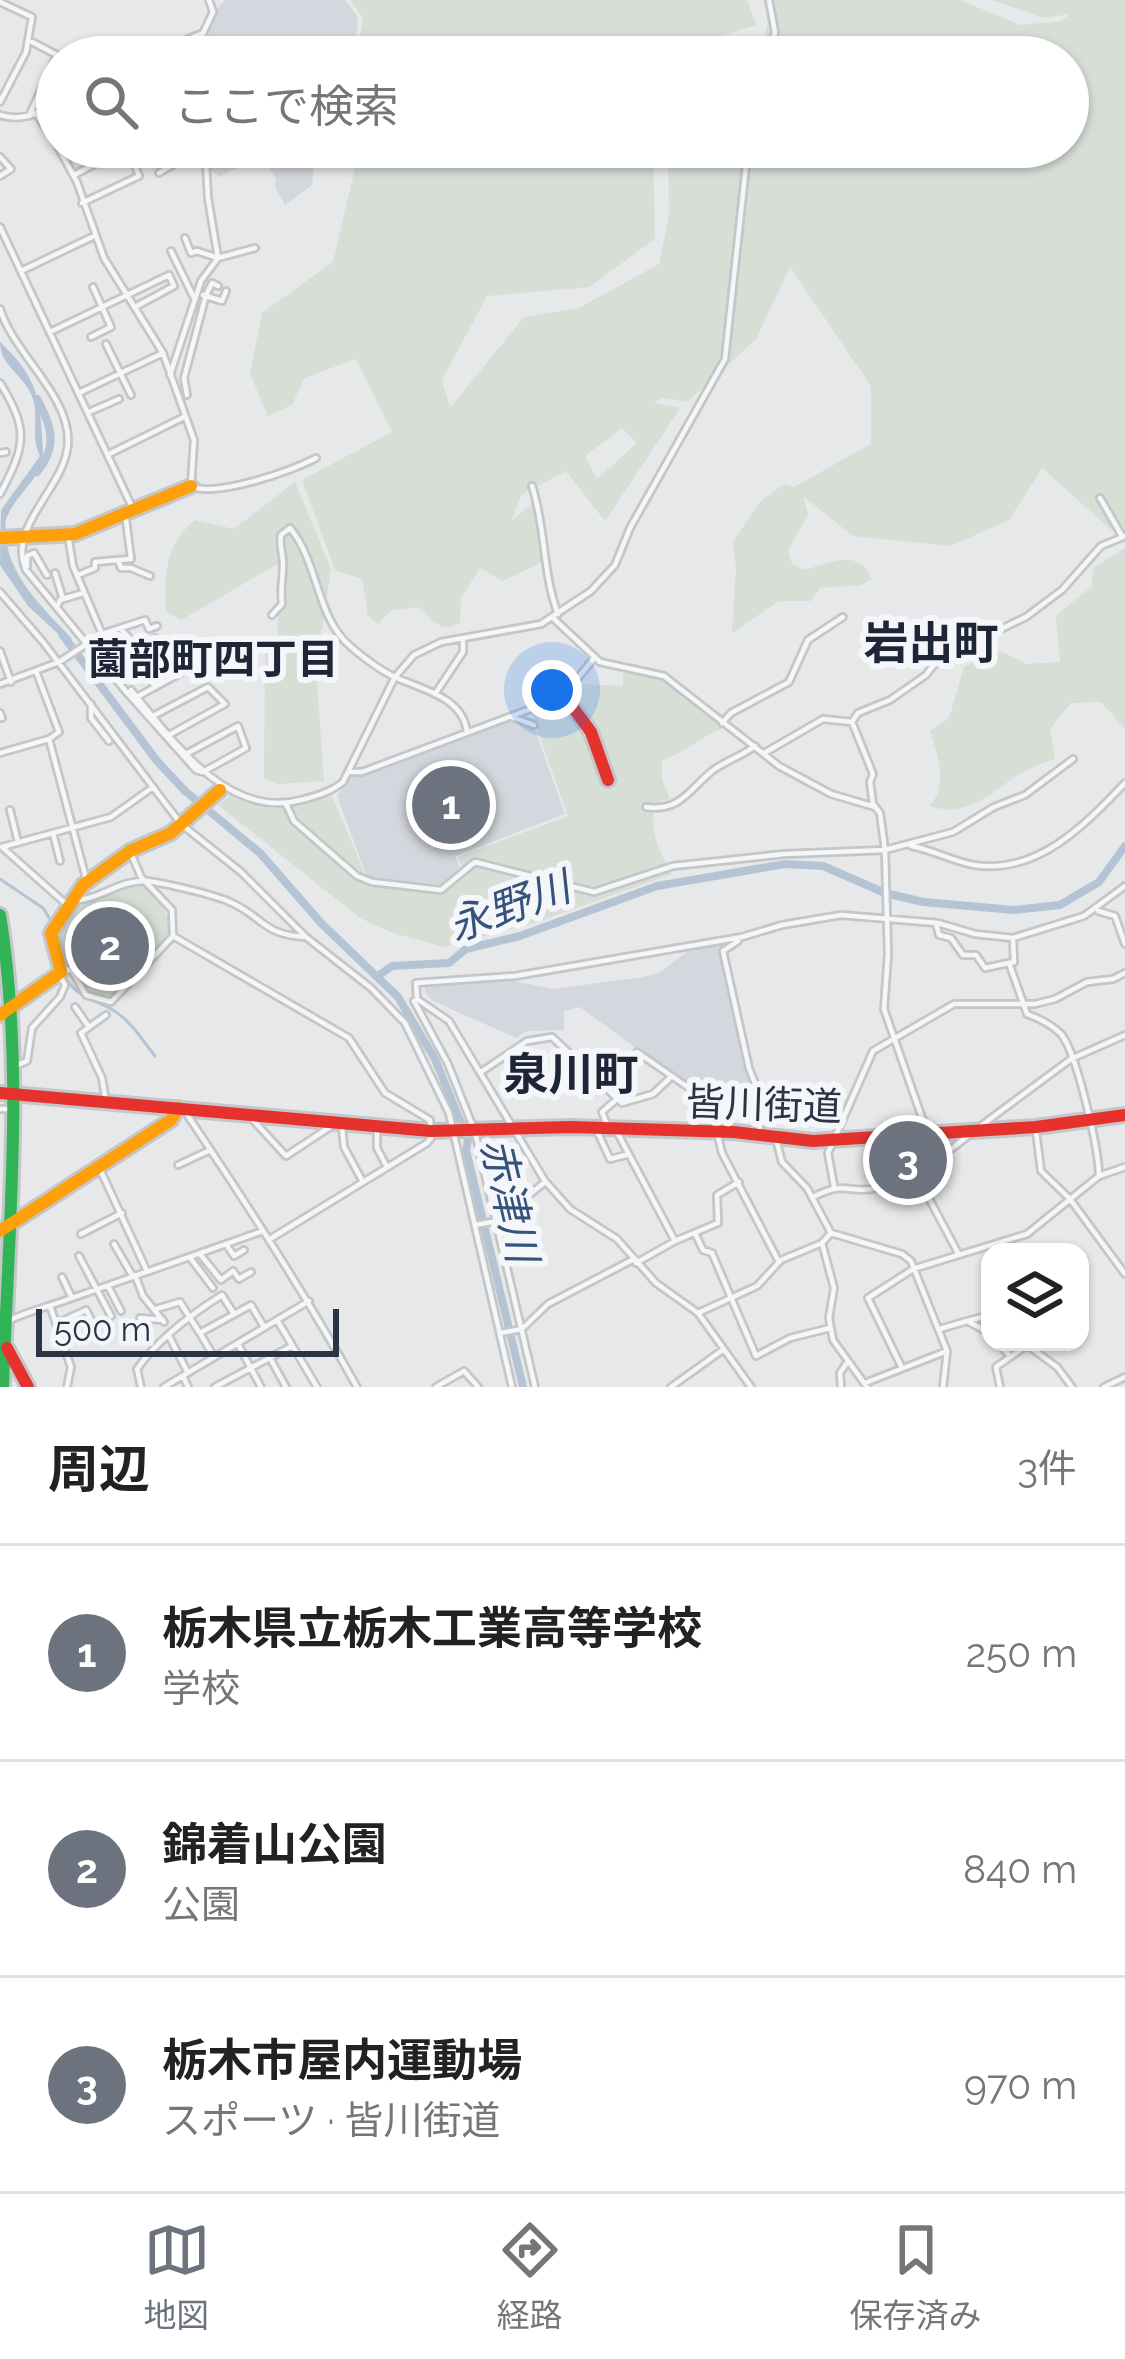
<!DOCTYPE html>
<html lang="ja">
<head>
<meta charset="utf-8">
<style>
  :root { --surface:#fff; --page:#f2f2f2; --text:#222; --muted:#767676; --line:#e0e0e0; --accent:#6c737f }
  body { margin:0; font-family:Raleway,"Noto Sans JP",sans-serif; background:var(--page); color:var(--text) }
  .controls { position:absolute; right:36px; bottom:36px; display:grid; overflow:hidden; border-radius:24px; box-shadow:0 3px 9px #0004 }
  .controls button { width:108px; height:108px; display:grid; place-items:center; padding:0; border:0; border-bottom:3px solid var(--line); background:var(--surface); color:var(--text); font:60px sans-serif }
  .scale { position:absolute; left:36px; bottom:30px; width:303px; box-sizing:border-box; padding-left:12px; border:6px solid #2b3445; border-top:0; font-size:33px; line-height:42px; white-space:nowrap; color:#2b3445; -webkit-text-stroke:9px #f4f6f9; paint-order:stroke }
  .you { position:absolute; left:552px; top:690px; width:42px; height:42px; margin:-30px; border:9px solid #fff; border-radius:50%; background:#1a73e8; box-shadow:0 0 0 18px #1a73e833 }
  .badge { display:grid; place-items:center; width:78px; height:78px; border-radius:50%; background:var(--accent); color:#fff; font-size:39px; font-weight:700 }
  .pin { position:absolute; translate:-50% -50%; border:6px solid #fff; box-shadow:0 3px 12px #0006 }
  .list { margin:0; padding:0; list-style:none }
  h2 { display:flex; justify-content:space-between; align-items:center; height:156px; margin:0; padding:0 48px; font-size:51px }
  h2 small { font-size:39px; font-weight:400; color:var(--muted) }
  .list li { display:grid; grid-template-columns:78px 1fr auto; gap:36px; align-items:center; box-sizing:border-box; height:216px; padding:0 48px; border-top:3px solid var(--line) }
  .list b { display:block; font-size:45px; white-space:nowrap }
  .list p { margin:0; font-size:39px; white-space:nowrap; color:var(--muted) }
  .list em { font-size:39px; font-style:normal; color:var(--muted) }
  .icon { flex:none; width:66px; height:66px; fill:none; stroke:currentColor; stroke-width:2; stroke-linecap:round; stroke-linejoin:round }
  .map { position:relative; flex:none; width:1125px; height:1387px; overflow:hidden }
  .search { position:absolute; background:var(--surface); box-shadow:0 3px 9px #0004; left:36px; right:36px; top:36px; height:132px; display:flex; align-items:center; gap:30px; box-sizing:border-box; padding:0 42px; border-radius:66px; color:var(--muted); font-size:45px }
  .sheet { height:804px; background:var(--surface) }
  nav { display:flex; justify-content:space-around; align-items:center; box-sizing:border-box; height:168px; border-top:3px solid var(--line); background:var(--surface); font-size:33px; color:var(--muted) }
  nav a { display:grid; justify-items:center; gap:6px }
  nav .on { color:var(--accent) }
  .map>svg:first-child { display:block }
  .built { fill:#d4d7dd }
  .green { fill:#d6ded6; fill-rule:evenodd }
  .water { fill:#b4c4d5 }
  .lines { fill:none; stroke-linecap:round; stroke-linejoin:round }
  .stream { stroke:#b4c4d5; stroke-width:3 }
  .river { stroke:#b4c4d5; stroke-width:8 }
  .street-casing { stroke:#c4c6c8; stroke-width:10 }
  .fast-casing { stroke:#c4c6c8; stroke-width:18 }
  .slow-casing { stroke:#c4c6c8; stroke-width:18 }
  .jam-casing { stroke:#c4c6c8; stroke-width:18 }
  .street { stroke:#f5f6f7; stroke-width:4.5 }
  .fast { stroke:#30b455; stroke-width:12 }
  .slow { stroke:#ff9f0a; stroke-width:12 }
  .jam { stroke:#e5322d; stroke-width:12 }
  .labels { text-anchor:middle; stroke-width:12; stroke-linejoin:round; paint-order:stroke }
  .street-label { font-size:39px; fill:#2b3445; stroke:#f4f6f9 }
  .neighbourhood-label { font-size:42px; font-weight:bold; fill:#1d2536; stroke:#f4f6f9 }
  .water-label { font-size:42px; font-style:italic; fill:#34527a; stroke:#f4f6f9 }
  .quarter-label { font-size:45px; font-weight:bold; fill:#1d2536; stroke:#f4f6f9 }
</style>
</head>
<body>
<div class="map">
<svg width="1125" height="1387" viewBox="0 0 1125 1387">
  <rect width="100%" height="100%" fill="#e6e8ea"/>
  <path class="built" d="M225 0H345L358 17 355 49 362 57H195L213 24 217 9Z
    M206 147H316L312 185 285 205 275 187 276 179 267 165 238 167 220 177 209 169Z
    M513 720 534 727 565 814 455 856 461 871 444 885 367 877 337 796 352 777Z
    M736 939 722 951 757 1096 694 1098 692 1082 685 1084 580 1007 564 1011V1030L527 1031 516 1038 431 1000 425 992V986L513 981 553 989 644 977 660 972 695 946Z"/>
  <path class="green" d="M350 0H747L756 25 694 44 629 39 618 57H371L359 44 363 18Z
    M774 0H960L1021 25 1061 21 1070 14 1044 18 992 0H1125V542L1042 468 1009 520 950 546 853 536 803 496 808 515 788 550 792 564 804 570C831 563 858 547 872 579L860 585 820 588 811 601H779L732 633 736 568 733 541 761 501 784 484 794 487 871 444V386L790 267 756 339 688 401 661 398 654 403 680 408 605 521 566 471 522 494 511 521 532 504 542 562 503 581 480 568 461 598 460 622C442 636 432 619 418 607L392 610 378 624 368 616 362 579 335 570 302 480 392 432 356 359 304 378 292 405 268 416 250 374 262 313 333 262 360 147H653L655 239 589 287 487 296 442 380 450 408 524 317 579 308 659 264 669 216 668 147H1068V57H655L707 56 734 44 764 37ZM622 428 637 443 597 479 585 456Z
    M295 482 331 569 316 667 324 781 278 784 264 778 265 653 277 651 279 563 181 620 166 611C165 573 164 546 195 520L234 529Z
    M1125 548V729L1101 702 1071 703 1050 729 1055 759C1046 762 1036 765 1027 770 994 787 971 820 930 806 949 783 938 757 930 731L949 718 964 667 998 650 1027 664 1060 662 1056 616 1092 586 1093 568Z
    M624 673C668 673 691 701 723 728 700 737 686 753 662 760V779L670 799 654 803C650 832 658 850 672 874L531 924 444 947 393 933 360 918 218 805 234 793C273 818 291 807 332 796L367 879 445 886 463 871 458 857 568 816 531 712 557 701 579 684 622 686Z
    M137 878C200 936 157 950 110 999 80 989 61 965 57 934L92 893Z"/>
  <path class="water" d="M0 342C42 381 40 404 44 462 34 483 14 498 6 519 0 571 43 607 72 639L68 643 28 606 0 565 1 510 40 456C30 434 39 420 33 399 26 376 0 367 0 342Z"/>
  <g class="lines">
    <path class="stream" d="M0 879 43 908 52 922 48 946
      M64 976C80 1000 90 997 113 1010 132 1022 142 1040 155 1056"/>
    <path class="river" d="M37 399C52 426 58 447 37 472
      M62 634 157 761 185 791 260 853 321 923 398 997 435 1059 468 1140 466 1150 523 1387
      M378 976 392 966 449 963 466 949 520 936 657 886 785 864 823 866 885 893 923 902 1014 910 1060 905 1099 882 1125 846"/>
    <g class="street-casing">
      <path id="street" d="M769 0 775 32 769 57
        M0 2 32 17 26 52 0 102
        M144 57 203 33
        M192 57 213 12 209 0
        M0 115C22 122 39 113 57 102
        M37 115 57 145
        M29 116 57 55 32 42
        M58 147 77 182 104 258 163 353 194 440 191 486C215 498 291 471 316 458
        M0 157 11 169 0 176
        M207 161 227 147
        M159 173 202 147
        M74 175 127 147
        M82 203 139 176 128 147
        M0 227 133 509
        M185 238 191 253 197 251 218 258 255 248
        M171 251 194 298
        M21 271 92 237
        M203 295 222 301 226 291
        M0 309C14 354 69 395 68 441 68 486 6 525 26 570L128 694 131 690C172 740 228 820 301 800 316 796 331 792 343 782L395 677 414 655 441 642 541 624 591 591 615 565 630 528 725 359 748 147
        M50 332 169 275 174 286 137 306
        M91 337 111 327 93 287
        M106 344 131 395
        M170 375 201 281 218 258 208 198 205 147
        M0 383C29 430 26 445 0 494
        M81 392 163 353
        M187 395 184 378 206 295 212 283 218 286
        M89 412 119 399
        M0 453 6 452
        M109 454 184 417
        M532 486C546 528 542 572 558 614
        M1100 498 1122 536
        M125 512 131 559 118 560 121 568H131L150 576
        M27 566V556L34 553 47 575
        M55 573 63 599
        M78 575 95 568V562L118 560
        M0 592 43 642 181 824 241 872 306 937 371 988 405 1023 449 1113 512 1387
        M58 605 60 600 83 593
        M272 615 282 604C280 589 283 578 283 564 283 553 279 546 281 535L290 528C319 563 316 617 350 646 364 658 380 671 397 678 424 690 464 698 467 733
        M553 618 600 662 664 676 779 766 831 794 875 807
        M122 630 134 644
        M102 634 145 620 149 629 157 626
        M155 638 175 676
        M0 651 11 682
        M137 655 155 687 137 697
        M0 684 59 662 102 634 73 566 68 535
        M155 687 186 670
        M435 694 463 652V639
        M129 695 196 770 203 772 246 748 238 726 186 754
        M91 704V718L109 741
        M0 713 2 718
        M153 716 208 687 225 704 169 735
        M512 717 534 725
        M852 722 873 774 870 782 873 804 880 813 885 850 888 954 884 1009 927 1132
        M722 723 731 713 789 682 808 640 843 617
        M49 739 87 882
        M766 752 823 719 852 722 858 713 890 700 926 675 951 643 999 630 1026 617 1062 590 1101 546 1125 536
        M0 753 49 739 59 732 36 671
        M350 772H362L549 702 569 689 594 658
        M286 804 294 821 357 876 372 882 441 890 475 862 594 892 673 866 784 854 885 850 953 832 994 807 1025 795 1073 759
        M646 807C680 812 690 789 712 771 725 761 742 756 755 746
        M10 810 18 842
        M53 833 60 861
        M911 846C933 850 952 861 974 865 1037 875 1085 825 1125 783
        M2 847 111 817 153 787
        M3 848 66 904
        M74 900C98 901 120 879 147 881 164 883 215 895 230 902 264 917 262 935 306 937
        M1098 911 1115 916 1125 944
        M936 923 939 935 951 938 963 955H976L985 968 1009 963
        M173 936 349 1038 385 1093 430 1120 431 1138 427 1143 270 1239
        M738 941 723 951 749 1068 763 1104 759 1131
        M65 971 71 969 86 995 111 1002 173 936 172 910 141 877 130 851
        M417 999 416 983 515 976 742 937 782 925 841 915 938 923 975 934 1013 938 1084 916 1125 886
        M417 999 449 1021 545 1181 570 1209 617 1239 656 1283 698 1313 751 1387
        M414 1001 448 1064 475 1132 535 1387
        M75 1007 89 1027
        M637 1052 689 1088 695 1127
        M15 1066 27 1061 32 1028 60 997 65 985 59 974
        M481 1072 527 1041 552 1037 622 1103 653 1094 670 1078
        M106 1102 102 1078 81 1033 106 1015
        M0 1109H6
        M186 1113C246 1203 304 1292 357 1387
        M253 1120 286 1156 330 1127
        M342 1127 344 1147 363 1182
        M377 1127V1148L387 1167
        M608 1127 602 1112 617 1099
        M978 1128 1071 1059 1125 1035
        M597 1131 610 1159 626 1155
        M1036 1131 1041 1171 1070 1199 1125 1274
        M617 1132 675 1241 636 1263
        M717 1132 722 1153 779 1262
        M776 1139 782 1162 807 1188 831 1233 902 1254 911 1261 947 1351 943 1387
        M178 1165 208 1151
        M99 1167 146 1269
        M916 1174 958 1253
        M1099 1176 1125 1167
        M834 1186 828 1153 873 1051 954 1004H1035L1055 999 1087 982 1113 979 1125 973
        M813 1197C848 1179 848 1195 877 1188 911 1180 942 1157 969 1135
        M475 1225 497 1221 545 1182
        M695 1233 703 1250 712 1253 756 1356 790 1338 830 1328
        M81 1234 122 1213
        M675 1241 718 1223 717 1195 739 1182
        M822 1243 834 1288 829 1318 833 1340 867 1387
        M114 1244 132 1275
        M226 1244 234 1256 244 1250
        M200 1254 221 1280 233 1271 239 1279 251 1272
        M79 1256 111 1316
        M191 1259 213 1288
        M135 1275 143 1296 164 1322
        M62 1277 72 1298
        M108 1286 121 1311
        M50 1306 71 1367 67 1387
        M156 1309 180 1302 199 1332
        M698 1313 757 1286 781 1260 822 1243 831 1233
        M140 1318 163 1320
        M277 1320 317 1387
        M8 1321C28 1311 48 1307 69 1299 134 1276 196 1255 260 1232
        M967 1321 990 1315
        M58 1323 86 1310 94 1325
        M940 1329 967 1321 990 1333
        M500 1333 522 1329 548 1304 634 1259
        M169 1336 188 1373
        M998 1342 1009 1355
        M1023 1342 1057 1367 1072 1387
        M238 1344 261 1387
        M214 1357 200 1333 251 1305 264 1327
        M270 1358 286 1387
        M902 1368 868 1298 913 1269 1027 1234 1099 1176C1099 1151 1077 1053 1061 1034 1052 1025 1038 1018 1027 1014L1009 963 1014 962 1013 938
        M183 1376 188 1387
        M865 1383 947 1351
        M141 1387 137 1369C159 1338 190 1315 222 1295L234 1314
        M164 1387 309 1301
        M215 1387 292 1346
        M436 1387 464 1371 478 1387
        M671 1387 724 1349
        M841 1387 840 1373 846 1364
        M1000 1387 996 1367 1026 1346
        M1104 1387 1125 1377"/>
    </g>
    <g class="fast-casing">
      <path id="fast" d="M0 915C25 1070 8 1231 3 1387"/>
    </g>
    <g class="slow-casing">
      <path id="slow" d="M0 538 75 534 191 486
        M0 1015 61 972 51 933 83 885 130 851 171 833 220 790
        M0 1231 171 1120 178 1108"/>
    </g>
    <g class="jam-casing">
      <path id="jam" d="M563 694 591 732 608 780
        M0 1093 431 1131 571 1127 734 1132 813 1141 1036 1127 1125 1115
        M7 1348 28 1387"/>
    </g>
    <use href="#street" class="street"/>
    <use href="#fast" class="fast"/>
    <use href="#slow" class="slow"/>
    <use href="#jam" class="jam"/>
  </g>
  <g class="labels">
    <g class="street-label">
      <text transform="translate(764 1104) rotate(2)" y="14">皆川街道</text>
    </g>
    <g class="neighbourhood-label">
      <text x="213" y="674">薗部町四丁目</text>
    </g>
    <g class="water-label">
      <text transform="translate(509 906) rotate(-20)" y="15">永野川</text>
      <text transform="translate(510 1200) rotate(77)" y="15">赤津川</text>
    </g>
    <g class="quarter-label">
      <text x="931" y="659">岩出町</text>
      <text x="571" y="1090">泉川町</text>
    </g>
  </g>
</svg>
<div class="controls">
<button><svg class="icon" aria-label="layers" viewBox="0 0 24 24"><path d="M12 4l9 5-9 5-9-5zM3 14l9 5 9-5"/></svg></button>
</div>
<div class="scale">500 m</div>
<div class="you"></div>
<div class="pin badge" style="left:451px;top:805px">1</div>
<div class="pin badge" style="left:110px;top:946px">2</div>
<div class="pin badge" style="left:908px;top:1160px">3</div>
<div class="search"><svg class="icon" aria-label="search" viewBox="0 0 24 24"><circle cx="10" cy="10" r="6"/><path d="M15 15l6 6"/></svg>ここで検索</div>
</div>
<section class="sheet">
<h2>周辺<small>3件</small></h2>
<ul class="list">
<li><span class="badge">1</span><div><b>栃木県立栃木工業高等学校</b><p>学校</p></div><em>250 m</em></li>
<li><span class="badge">2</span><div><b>錦着山公園</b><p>公園</p></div><em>840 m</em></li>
<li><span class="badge">3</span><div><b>栃木市屋内運動場</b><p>スポーツ · 皆川街道</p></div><em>970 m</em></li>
</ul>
</section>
<nav>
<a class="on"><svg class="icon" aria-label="map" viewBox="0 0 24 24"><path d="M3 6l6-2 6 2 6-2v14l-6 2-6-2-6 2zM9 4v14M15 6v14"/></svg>地図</a>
<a><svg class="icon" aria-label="directions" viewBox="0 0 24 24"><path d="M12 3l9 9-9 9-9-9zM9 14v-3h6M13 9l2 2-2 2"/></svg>経路</a>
<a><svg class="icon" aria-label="saved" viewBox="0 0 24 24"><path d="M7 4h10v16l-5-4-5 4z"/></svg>保存済み</a>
</nav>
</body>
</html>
